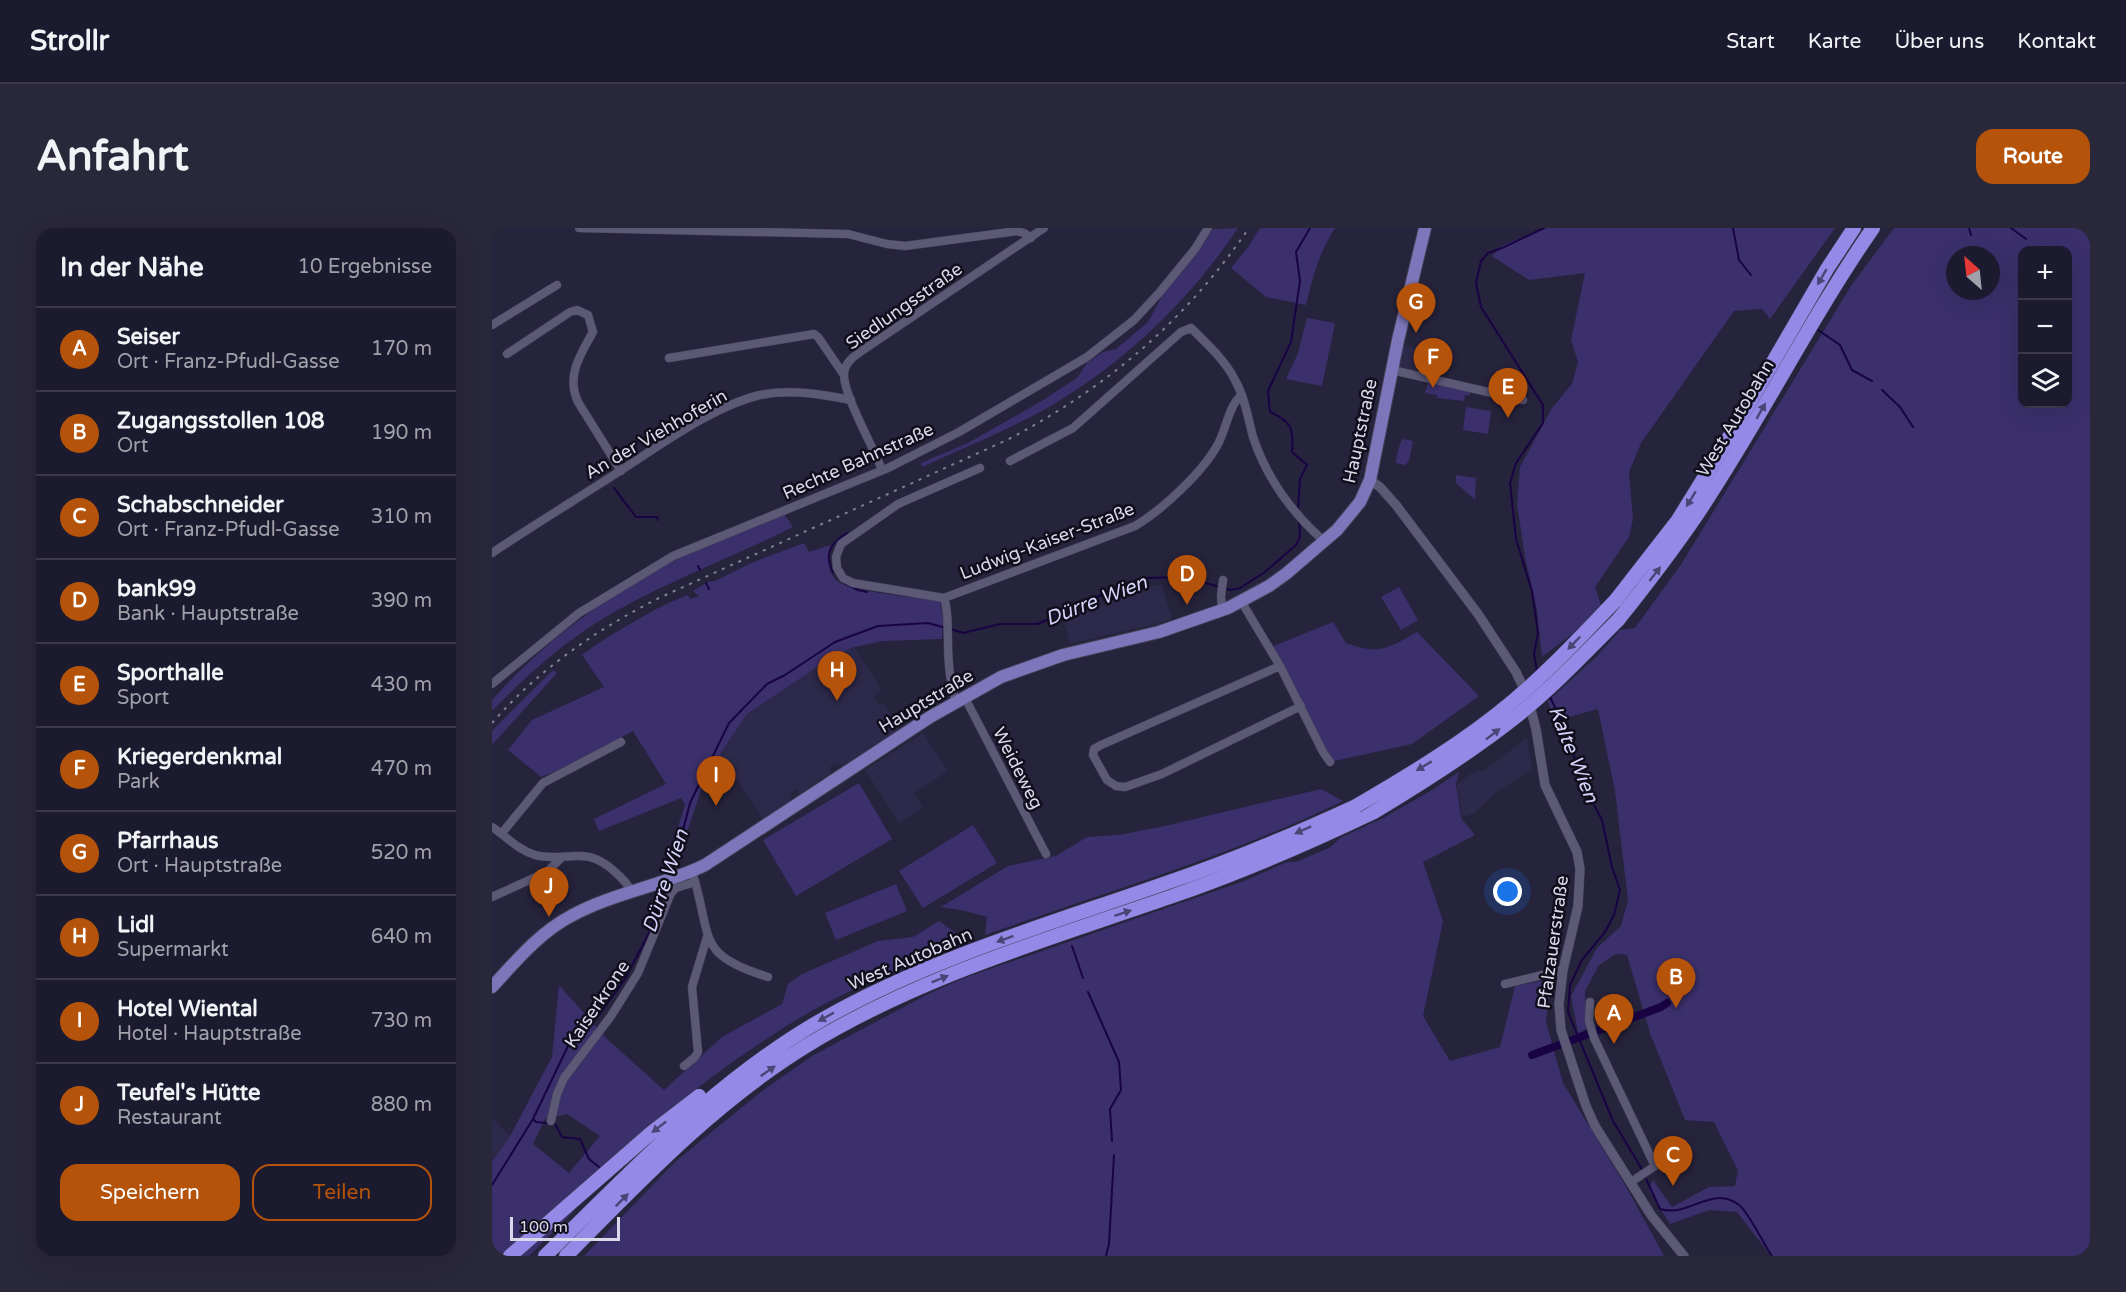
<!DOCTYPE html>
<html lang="de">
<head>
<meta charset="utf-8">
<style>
  :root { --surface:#1c1a2e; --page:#29273a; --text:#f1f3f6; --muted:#a0a1aa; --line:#3a384a; --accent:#b45309 }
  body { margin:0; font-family:"Varela Round",sans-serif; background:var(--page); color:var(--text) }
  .controls { position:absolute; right:18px; top:18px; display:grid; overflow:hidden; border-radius:12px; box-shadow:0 6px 24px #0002 }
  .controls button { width:54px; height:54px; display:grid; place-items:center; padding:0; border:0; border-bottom:2px solid var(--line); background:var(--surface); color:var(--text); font:30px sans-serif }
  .compass { position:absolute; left:1454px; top:18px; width:54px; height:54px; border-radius:50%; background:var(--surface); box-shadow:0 6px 24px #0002; rotate:333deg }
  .scale { position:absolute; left:18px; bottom:15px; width:110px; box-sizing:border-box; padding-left:6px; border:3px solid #d9d9ea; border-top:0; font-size:16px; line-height:21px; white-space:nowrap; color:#d9d9ea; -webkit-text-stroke:4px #0f0e1a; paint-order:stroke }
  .you { position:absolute; left:1016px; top:664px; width:21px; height:21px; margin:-15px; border:4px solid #fff; border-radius:50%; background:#1a73e8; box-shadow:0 0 0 9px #1a73e833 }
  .badge { display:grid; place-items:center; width:39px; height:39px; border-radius:50%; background:var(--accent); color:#fff; font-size:20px; font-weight:700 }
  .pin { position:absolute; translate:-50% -50px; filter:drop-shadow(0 2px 3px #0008) }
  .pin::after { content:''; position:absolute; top:32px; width:21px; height:18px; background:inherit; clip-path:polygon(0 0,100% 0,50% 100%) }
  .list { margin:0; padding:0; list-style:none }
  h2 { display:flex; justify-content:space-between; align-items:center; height:78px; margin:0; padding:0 24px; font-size:26px }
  h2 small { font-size:20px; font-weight:400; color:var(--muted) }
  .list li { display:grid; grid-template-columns:39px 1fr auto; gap:18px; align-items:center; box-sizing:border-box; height:84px; padding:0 24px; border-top:2px solid var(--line) }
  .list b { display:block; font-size:22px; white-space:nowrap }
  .list p { margin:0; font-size:20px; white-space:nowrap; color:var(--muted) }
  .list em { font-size:20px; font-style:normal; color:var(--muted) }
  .actions { display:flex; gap:12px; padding:18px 24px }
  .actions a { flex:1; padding:14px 0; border:2px solid var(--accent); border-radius:18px; text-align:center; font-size:21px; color:var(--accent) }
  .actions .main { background:var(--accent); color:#fff }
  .icon { flex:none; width:33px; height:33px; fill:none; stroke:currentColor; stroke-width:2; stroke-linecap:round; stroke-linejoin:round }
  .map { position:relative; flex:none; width:1598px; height:1028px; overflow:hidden; border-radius:18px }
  header { display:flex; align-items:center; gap:36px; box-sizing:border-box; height:84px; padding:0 30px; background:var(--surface); border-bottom:2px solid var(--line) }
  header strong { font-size:28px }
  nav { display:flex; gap:33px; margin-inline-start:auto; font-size:21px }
  .intro { display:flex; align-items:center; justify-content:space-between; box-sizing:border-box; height:144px; padding:0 36px }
  h1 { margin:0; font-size:42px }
  .button { padding:15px 27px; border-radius:18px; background:var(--accent); color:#fff; font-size:21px; font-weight:700 }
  main { display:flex; gap:36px; padding:0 36px }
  aside { flex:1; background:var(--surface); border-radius:18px; box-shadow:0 6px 24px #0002 }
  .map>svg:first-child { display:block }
  .built { fill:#2d294a }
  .green { fill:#3b306c; fill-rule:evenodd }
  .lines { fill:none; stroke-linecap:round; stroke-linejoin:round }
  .stream { stroke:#190343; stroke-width:2 }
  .canal { stroke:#190343; stroke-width:8 }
  .minor-casing { stroke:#444157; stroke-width:9 }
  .tertiary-casing { stroke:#444157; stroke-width:10 }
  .primary-casing { stroke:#444157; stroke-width:14 }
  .motorway-casing { stroke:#444157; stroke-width:15 }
  .minor { stroke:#5c5977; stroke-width:8 }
  .tertiary { stroke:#5c5977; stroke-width:9 }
  .primary { stroke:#7e76ba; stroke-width:12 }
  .motorway { stroke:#9589e7; stroke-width:14 }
  .rail { stroke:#807f94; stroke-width:2; stroke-dasharray:3 6; stroke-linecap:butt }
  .motorway-bridge-casing { stroke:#444157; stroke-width:15; stroke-linecap:butt }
  .motorway-bridge { stroke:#9589e7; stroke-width:14 }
  .oneway { fill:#4b4576 }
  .labels { text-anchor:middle; stroke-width:5; stroke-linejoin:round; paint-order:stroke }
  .street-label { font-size:18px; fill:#d9d9ea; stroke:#0f0e1a }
  .water-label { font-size:20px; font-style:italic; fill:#d5d2fa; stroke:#0f0e1a }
</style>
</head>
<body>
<header>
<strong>Strollr</strong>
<nav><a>Start</a><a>Karte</a><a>Über uns</a><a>Kontakt</a></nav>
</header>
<div class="intro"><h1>Anfahrt</h1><a class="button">Route</a></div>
<main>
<aside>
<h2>In der Nähe<small>10 Ergebnisse</small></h2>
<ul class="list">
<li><span class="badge">A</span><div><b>Seiser</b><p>Ort · Franz-Pfudl-Gasse</p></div><em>170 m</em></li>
<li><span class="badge">B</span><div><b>Zugangsstollen 108</b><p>Ort</p></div><em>190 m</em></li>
<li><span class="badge">C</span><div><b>Schabschneider</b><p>Ort · Franz-Pfudl-Gasse</p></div><em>310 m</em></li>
<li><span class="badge">D</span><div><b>bank99</b><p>Bank · Hauptstraße</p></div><em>390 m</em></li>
<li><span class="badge">E</span><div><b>Sporthalle</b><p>Sport</p></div><em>430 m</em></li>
<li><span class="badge">F</span><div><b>Kriegerdenkmal</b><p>Park</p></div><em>470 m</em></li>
<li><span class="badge">G</span><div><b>Pfarrhaus</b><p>Ort · Hauptstraße</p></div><em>520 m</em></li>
<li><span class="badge">H</span><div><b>Lidl</b><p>Supermarkt</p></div><em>640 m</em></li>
<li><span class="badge">I</span><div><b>Hotel Wiental</b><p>Hotel · Hauptstraße</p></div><em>730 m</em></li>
<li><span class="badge">J</span><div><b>Teufel's Hütte</b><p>Restaurant</p></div><em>880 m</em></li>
</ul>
<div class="actions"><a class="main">Speichern</a><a>Teilen</a></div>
</aside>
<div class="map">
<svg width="1598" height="1028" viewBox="0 0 1598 1028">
  <rect width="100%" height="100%" fill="#26233d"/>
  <path class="built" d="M908 116 930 121 924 146 903 141Z
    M669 357 679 386V392L578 416 572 395 626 369 627 366 658 358Z
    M362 419 390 462 381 469 387 477 392 475 408 501 350 538 345 535 338 539 339 545 308 565 305 561 297 566 300 571 271 591 228 526 255 486 340 429Z
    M431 505 456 543 422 565 431 580 407 595 373 542Z
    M1035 510 1040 541 1005 564 981 586 970 589 965 556 983 543 993 542Z
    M0 890 18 908 0 934Z"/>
  <path class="green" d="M746 0C696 75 629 138 550 183 511 204 470 221 430 239L429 235 476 215 548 174 585 150 595 135 611 124 624 121 656 94 670 68 706 24 721 1Z
    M768 0H843C827 25 821 48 814 77L774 69 739 40 756 19Z
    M1055 0H1343L1278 91 1270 81 1242 83 1149 215 1137 244 1141 291 1137 309 1103 359 1109 377 1084 403 1050 429 1045 382 1033 329 1025 276 1028 239 1060 180 1080 156 1086 134 1079 112 1093 45 1037 52 1000 28 1011 17Z
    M1402 0H1598V1028H1279L1245 984 1217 982 1178 996 1157 962 1161 952 1180 979 1217 959 1243 958 1246 942 1222 894 1193 892 1158 805 1135 727 1124 726 1107 737 1093 763 1094 801 1086 805 1079 768 1105 720 1129 698 1136 672 1123 563 1106 481 1062 493 1056 473 1105 428 1128 402 1143 400 1190 335 1359 58ZM1530 22H1576V176H1530ZM1463 27H1499V63H1463Z
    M815 90 843 95 830 158 794 151 806 125Z
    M936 153 979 163 978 167H973L972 173 945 170V167L933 165Z
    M974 179 999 183 996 206 971 202Z
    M911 211 921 213 917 233 913 237 904 235C905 227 907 215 911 211Z
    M964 247 984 250 983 272 964 255Z
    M292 286 301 299C243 328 181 351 124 383 77 409 37 445 0 483V472C52 414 113 368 182 333 217 315 256 301 292 286Z
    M312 315 317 324 339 317C336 329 334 341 344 352 357 364 428 370 448 373L451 390 450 411 391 413 362 419 340 429 255 486 228 526 234 534 217 545 210 559 182 643V625L178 624 193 577 189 570 107 603 102 591 174 556 141 503 73 540 49 549 16 522 40 492 112 459 90 427C108 413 126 403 145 392 162 382 177 374 196 367L198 371 207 368 201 363 216 354 223 353 259 335Z
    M907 359 926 392 909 402 889 369Z
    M841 394 854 415C888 427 895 421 925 404L987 468 920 516 838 534 777 420Z
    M61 442 65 445 0 517V503Z
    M967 544 964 556 969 590 983 607 931 634 951 693 931 788 958 833 1008 819 1023 758 1059 751 1054 794 1071 855 1136 962 1172 1028H92L184 933 270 863 320 828 436 766 472 750 752 653 795 634H804L839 619 848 610 893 589 940 562Z
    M367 555 400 611 304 668 271 612Z
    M829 561 851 573C736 629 613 664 493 707L495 689 473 683 449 679 516 638 564 628 595 609 627 607 673 598Z
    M481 597 505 635 431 680 407 643Z
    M404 656 415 683 344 712 333 685Z
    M447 693 477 714C415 737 352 762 296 797 193 862 107 939 17 1021L5 1028H0V934L18 908 60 829 67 757 115 811 172 862 230 809 290 776 296 756 310 746 386 713 421 709ZM75 886 108 908 77 945 41 916 53 891Z
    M81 980 83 982 37 1028H24Z"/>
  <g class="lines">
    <path class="stream" d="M1241 0 1247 32 1259 47
      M1477 0 1479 7
      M1519 0 1534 11
      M1490 22 1494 27
      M1499 32 1506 39
      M1326 102 1348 117 1360 142 1380 153
      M1390 162 1408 179 1421 199
      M122 260 144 289H165L166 292
      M806 283 808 251 815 237 800 224C802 201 800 194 778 184L776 163 799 114 808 53 804 24 818 0
      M206 338 208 342
      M341 344C332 326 338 315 355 305
      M214 355 217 361
      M354 356 366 362 375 364
      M459 401 471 405 508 396H546L627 359 652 350 691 349 739 362 748 360 773 344 804 317 808 309 807 291
      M1045 443 1042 426 1046 405 1040 363 1024 311 1018 255 1024 235 1051 195V177L989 79 984 55 989 33 996 25 1010 20 1052 0
      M1057 467 1073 500 1082 528 1086 547 1110 592 1120 639 1128 662 1122 687 1113 704 1090 732 1078 757 1076 784 1121 893 1148 938 1168 981C1197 990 1220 956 1247 977 1256 983 1272 1017 1280 1028
      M174 647 177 635 188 614 198 575 237 495 275 456 293 447 343 414 386 398 436 395 454 400
      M580 718 591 750
      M596 764 627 834 629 862 618 881 620 913
      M41 891 44 894 63 896 70 909 88 911 97 931 107 939
      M0 957 41 891 76 818 104 791 133 751 157 705 172 659
      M614 1028 617 1016 622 927"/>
    <path class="canal" d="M1040 827 1169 779 1175 775"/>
    <g class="minor-casing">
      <path id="minor" d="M87 0 356 6 395 16 413 18 525 3 532 5 539 10
        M0 97 65 57
        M15 126 78 84 85 82 96 87 101 104C88 127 74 148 86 174L129 243
        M177 130 322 106 326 109 352 147
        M900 142 1031 172
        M518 233 581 200 689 104 699 100C715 116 733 132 743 152 753 170 756 190 761 209 775 251 799 284 832 313
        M488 240 406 276 349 316 344 329 345 340 351 350 361 355 452 370 643 298C670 282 711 244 726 216 734 202 737 176 750 167
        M390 242C382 220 352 168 352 147 352 135 362 128 371 122L552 0
        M0 325C43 296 88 269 131 241 171 215 222 178 268 167 299 161 329 166 359 172
        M452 370C457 384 455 397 456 412 456 433 457 453 464 473
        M749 373 788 438 831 524 838 534
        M730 383 729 368 731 352
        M788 438 609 517 602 521 601 527 615 552 624 558 633 559 670 546 809 478
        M0 456 87 385 181 328 396 240 467 204 595 129 642 92 667 65 703 21 716 0
        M472 468 554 626
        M0 599C14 608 26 622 43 627 75 635 92 616 122 643 129 649 135 655 140 664
        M10 605 51 555 129 514
        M202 650C220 712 205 727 276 749
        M0 669 55 644 70 629
        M1013 756 1071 742
        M1098 774 1097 793 1102 810 1163 938
        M192 838 203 829 206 824 200 759 215 709
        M59 893 65 866 72 850 119 788 146 745 179 665 184 660 203 654
        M1139 954 1163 938 1191 916"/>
    </g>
    <g class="tertiary-casing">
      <path id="tertiary" d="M878 252 888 259 904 277 986 386 1024 444 1035 467 1044 501 1053 557 1085 624 1088 641 1086 678 1071 742 1067 776 1069 802 1094 878 1103 898 1159 987 1192 1028"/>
    </g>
    <g class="primary-casing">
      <path id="primary" d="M0 759C23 734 48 704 79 688 121 665 170 658 213 637L438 489 509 449 571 427 667 404 736 380 777 358 795 345 845 302 868 274 878 252 906 112 933 0"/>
    </g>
    <g class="motorway-casing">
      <path id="motorway" d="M1123 373 1186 292 1241 203 1335 41 1362 0
        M1126 392C1154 357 1181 322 1206 285 1268 193 1317 92 1381 0
        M18 1028 159 905 207 868
        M53 1028C141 942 225 851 333 790 439 730 557 696 671 656 737 634 801 607 864 578
        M74 1028C148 953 223 874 314 818 426 749 554 712 678 669 748 645 815 616 882 584"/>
    </g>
    <use href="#minor" class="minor"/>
    <use href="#tertiary" class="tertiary"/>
    <use href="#primary" class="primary"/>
    <use href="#motorway" class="motorway"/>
    <path class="rail" d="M0 495C47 441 104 402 167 370L517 211C617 158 693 93 757 0"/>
    <g class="motorway-bridge-casing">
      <path id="motorway-bridge" d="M864 578C919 546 972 514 1021 473 1058 442 1090 407 1123 373
        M882 584C932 554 981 523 1026 487 1062 458 1094 424 1126 392"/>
    </g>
    <use href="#motorway-bridge" class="motorway-bridge"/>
  </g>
  <defs><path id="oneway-solid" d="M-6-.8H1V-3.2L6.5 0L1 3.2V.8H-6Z" transform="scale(1.5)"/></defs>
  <g class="oneway">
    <use href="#oneway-solid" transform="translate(1330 49) rotate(120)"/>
    <use href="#oneway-solid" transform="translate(1269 183) rotate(-60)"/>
    <use href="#oneway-solid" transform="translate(1199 271) rotate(122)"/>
    <use href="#oneway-solid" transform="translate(1163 346) rotate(-52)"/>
    <use href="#oneway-solid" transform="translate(1082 415) rotate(134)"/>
    <use href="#oneway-solid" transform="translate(1001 506) rotate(-38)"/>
    <use href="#oneway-solid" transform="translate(932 538) rotate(149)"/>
    <use href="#oneway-solid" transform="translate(811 602) rotate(156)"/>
    <use href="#oneway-solid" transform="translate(631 685) rotate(-18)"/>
    <use href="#oneway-solid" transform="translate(513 711) rotate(160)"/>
    <use href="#oneway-solid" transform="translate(448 751) rotate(-22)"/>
    <use href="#oneway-solid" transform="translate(334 789) rotate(151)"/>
    <use href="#oneway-solid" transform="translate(276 843) rotate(-35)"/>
    <use href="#oneway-solid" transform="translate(167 899) rotate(142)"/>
    <use href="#oneway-solid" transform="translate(130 972) rotate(-45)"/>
  </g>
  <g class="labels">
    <g class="street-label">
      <text transform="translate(412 78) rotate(-35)" y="6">Siedlungsstraße</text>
      <text transform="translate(1243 190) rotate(-59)" y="6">West Autobahn</text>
      <text transform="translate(868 203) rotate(-78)" y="6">Hauptstraße</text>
      <text transform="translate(164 206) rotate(-30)" y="6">An der Viehhoferin</text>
      <text transform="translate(366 233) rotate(-24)" y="6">Rechte Bahnstraße</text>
      <text transform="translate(555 313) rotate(-21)" y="6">Ludwig-Kaiser-Straße</text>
      <text transform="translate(434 473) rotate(-31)" y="6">Hauptstraße</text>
      <text transform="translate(526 540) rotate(63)" y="6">Weideweg</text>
      <text transform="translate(1061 714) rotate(-82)" y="6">Pfalzauerstraße</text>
      <text transform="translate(418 731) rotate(-23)" y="6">West Autobahn</text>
      <text transform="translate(105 776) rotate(-56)" y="6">Kaiserkrone</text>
    </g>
    <g class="water-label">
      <text transform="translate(604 372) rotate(-21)" y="7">Dürre Wien</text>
      <text transform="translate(1082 526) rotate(68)" y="7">Kalte Wien</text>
      <text transform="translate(173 653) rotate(-72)" y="7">Dürre Wien</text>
    </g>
  </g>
</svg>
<div class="controls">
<button>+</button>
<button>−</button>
<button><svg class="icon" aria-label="layers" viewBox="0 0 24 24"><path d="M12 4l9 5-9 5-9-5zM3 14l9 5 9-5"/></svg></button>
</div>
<svg class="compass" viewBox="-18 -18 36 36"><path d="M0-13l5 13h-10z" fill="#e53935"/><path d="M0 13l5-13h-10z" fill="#a0a1aa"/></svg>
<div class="scale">100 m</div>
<div class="you"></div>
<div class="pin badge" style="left:1122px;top:816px">A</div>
<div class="pin badge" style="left:1184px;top:780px">B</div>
<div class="pin badge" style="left:1181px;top:958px">C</div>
<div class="pin badge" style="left:695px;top:377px">D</div>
<div class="pin badge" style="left:1016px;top:190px">E</div>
<div class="pin badge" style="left:941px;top:160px">F</div>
<div class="pin badge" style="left:924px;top:105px">G</div>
<div class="pin badge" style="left:345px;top:473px">H</div>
<div class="pin badge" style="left:224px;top:578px">I</div>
<div class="pin badge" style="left:57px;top:689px">J</div>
</div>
</main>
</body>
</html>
